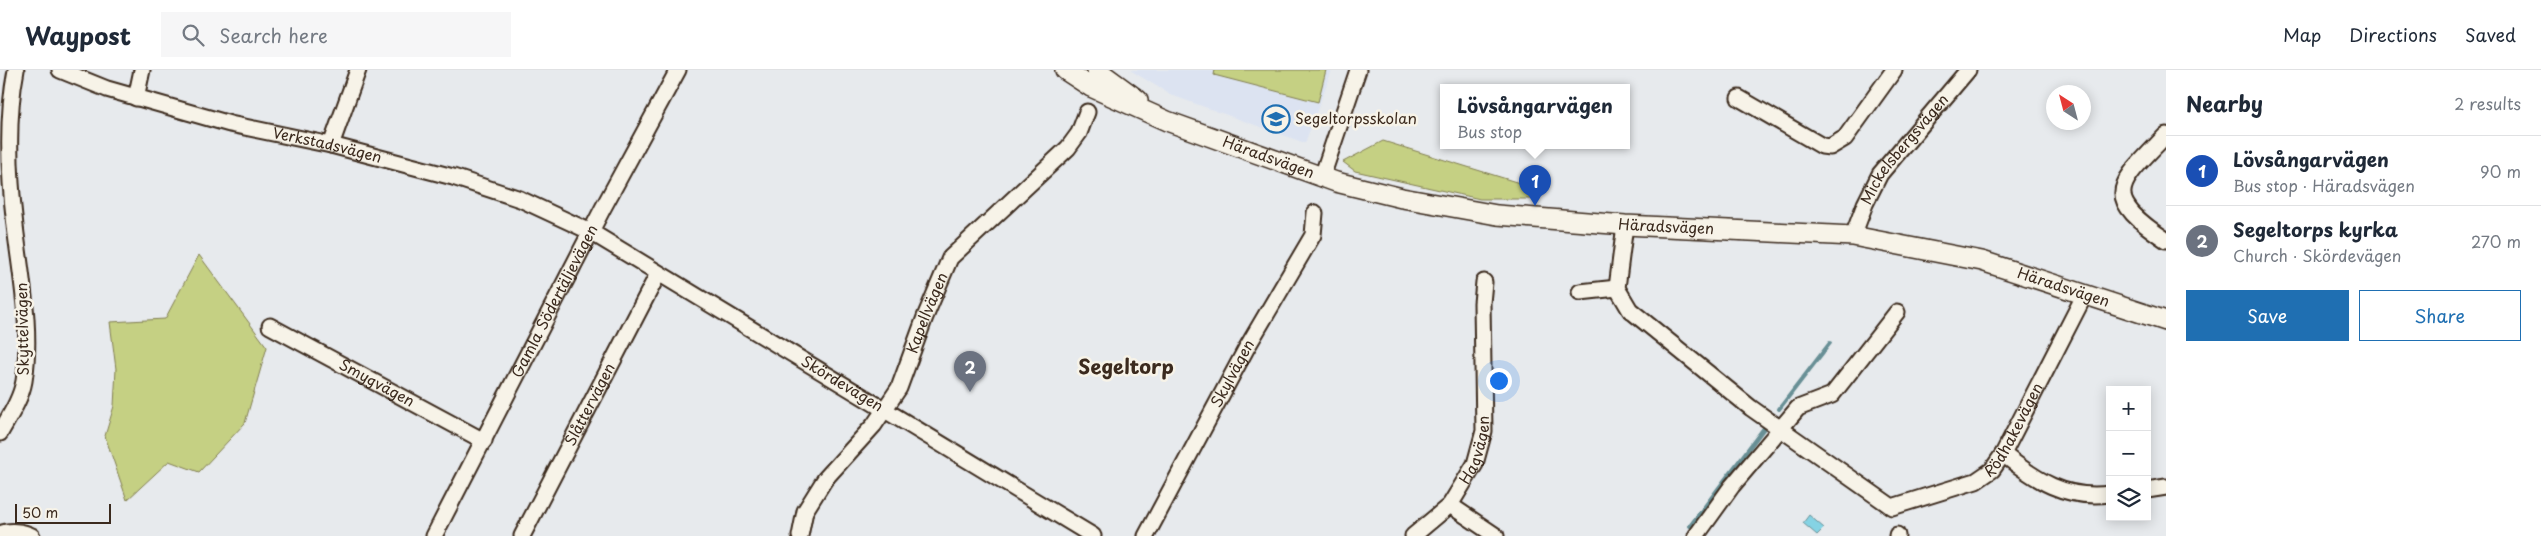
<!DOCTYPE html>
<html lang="en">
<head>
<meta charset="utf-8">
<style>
  :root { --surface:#fff; --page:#f6f6f7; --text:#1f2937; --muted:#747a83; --line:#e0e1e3; --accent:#1f6fb2 }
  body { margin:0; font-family:"Playpen Sans",sans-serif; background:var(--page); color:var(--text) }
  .controls { position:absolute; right:15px; bottom:15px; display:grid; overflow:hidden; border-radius:0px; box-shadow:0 2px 12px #0003 }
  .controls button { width:45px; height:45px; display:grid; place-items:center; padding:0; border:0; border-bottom:1px solid var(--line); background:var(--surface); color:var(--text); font:25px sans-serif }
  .compass { position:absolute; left:2046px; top:15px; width:45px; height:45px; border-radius:50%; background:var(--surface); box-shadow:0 2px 12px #0003; rotate:324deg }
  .scale { position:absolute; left:15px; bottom:12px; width:96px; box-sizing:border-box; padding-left:5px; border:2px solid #3b2a1e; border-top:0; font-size:14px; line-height:18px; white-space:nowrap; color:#3b2a1e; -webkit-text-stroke:4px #f7f3e8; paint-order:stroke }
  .you { position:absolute; left:1498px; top:310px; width:18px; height:18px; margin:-12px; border:4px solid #fff; border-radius:50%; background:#1a73e8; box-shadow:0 0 0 8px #1a73e833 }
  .badge { display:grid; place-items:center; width:32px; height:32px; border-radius:50%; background:var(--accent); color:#fff; font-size:16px; font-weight:700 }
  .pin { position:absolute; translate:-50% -41px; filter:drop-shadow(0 1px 2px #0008) }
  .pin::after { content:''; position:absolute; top:26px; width:18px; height:15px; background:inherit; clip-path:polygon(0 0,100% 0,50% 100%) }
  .popup { position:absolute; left:1440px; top:14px; width:190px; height:65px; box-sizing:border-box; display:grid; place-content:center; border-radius:0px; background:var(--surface); filter:drop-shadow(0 1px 4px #0005); font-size:16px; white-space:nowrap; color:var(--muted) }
  .popup b { font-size:19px; color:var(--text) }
  .popup::after { content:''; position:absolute; left:50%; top:100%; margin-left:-10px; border:10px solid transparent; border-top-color:var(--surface) }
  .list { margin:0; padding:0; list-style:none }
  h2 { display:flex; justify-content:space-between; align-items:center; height:65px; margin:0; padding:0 20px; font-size:21px }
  h2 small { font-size:16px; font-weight:400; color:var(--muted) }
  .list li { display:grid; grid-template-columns:32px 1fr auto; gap:15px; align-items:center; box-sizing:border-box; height:70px; padding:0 20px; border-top:1px solid var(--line) }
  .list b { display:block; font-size:19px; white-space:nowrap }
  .list p { margin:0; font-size:16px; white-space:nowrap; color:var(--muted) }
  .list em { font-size:16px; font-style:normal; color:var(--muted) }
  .actions { display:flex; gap:10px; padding:15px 20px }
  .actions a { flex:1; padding:11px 0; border:1px solid var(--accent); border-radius:0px; text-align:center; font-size:18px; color:var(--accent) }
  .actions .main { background:var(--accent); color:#fff }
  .icon { flex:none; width:28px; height:28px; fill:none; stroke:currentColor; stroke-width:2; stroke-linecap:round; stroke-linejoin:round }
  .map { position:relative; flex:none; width:2166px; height:466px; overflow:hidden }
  header { display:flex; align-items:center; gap:30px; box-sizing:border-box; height:70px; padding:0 25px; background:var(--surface); border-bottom:1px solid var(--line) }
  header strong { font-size:24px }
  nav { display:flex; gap:28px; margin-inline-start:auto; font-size:18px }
  .search { width:350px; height:45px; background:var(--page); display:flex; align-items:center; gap:12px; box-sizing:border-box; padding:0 18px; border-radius:0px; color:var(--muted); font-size:19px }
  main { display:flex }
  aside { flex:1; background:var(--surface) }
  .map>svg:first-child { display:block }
  .built { fill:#dce3f1 }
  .green { fill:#c5d083; stroke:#807d50 }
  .water { fill:#85d3e4; stroke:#678f95 }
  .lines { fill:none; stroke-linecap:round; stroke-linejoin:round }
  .stream { stroke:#678f95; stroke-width:4 }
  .minor-casing { stroke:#3b2a1e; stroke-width:19 }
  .tertiary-casing { stroke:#3b2a1e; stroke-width:22 }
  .minor { stroke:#f7f3e8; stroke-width:15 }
  .tertiary { stroke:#f7f3e8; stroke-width:19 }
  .labels { text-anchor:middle; stroke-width:5; stroke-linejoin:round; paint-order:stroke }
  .poi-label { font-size:15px; fill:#3b2a1e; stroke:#f7f3e8; text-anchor:start }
  .street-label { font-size:15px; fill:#3b2a1e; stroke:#f7f3e8 }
  .district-label { font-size:20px; font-weight:bold; fill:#3b2a1e; stroke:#f7f3e8 }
</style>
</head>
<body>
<header>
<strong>Waypost</strong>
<div class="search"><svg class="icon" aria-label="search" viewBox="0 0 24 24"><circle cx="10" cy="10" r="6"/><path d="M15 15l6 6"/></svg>Search here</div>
<nav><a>Map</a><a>Directions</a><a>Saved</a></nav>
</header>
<main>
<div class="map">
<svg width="2166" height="466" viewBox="0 0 2166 466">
  <rect width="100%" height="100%" fill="#e7eaed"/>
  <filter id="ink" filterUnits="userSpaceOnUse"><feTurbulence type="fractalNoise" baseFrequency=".02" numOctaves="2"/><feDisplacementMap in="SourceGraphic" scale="10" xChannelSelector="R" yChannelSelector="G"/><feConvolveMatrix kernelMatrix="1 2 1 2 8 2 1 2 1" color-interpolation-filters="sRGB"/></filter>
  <g filter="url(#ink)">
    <path class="built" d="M1130 0H1332L1305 73 1171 25Z"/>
    <path class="green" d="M1215 0H1326L1318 32 1214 5Z
      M1383 71 1539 119 1538 129H1480L1355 101 1343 92Z
      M199 185 267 277 245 353 199 402 169 391 127 430 105 366 114 336 116 299 110 252 165 249Z"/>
    <path class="water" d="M1809 445 1824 458 1817 465 1803 453Z"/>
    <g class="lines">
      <path class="stream" d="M1779 339 1830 273
        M1690 456 1764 358"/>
      <g class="minor-casing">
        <g id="minor">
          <path id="s1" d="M60 0 107 19 230 54 331 75 453 107 520 129 591 162 1093 466"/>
          <path d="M136 28 142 0"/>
          <path d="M1739 28 1822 76 1830 77 1845 68 1894 0"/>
          <path d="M2166 65C2120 114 2098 125 2166 170"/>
          <path d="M331 75 358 0"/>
          <path d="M1322 107 1358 0"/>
          <path id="s2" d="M1625 155 1617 218 1630 240 1751 338 1892 437 1976 411 1992 400 2003 384 2085 224"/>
          <path id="s3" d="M1853 166 1865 134 1880 104 1968 0"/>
          <path d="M1580 222 1617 218"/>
          <path id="s4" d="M270 256 484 371"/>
          <path d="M0 363C9 347 21 329 24 311 32 260 21 207 15 156 9 105 6 50 16 0"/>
          <path d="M2003 384C2036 410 2065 430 2110 424"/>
          <path d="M2147 420 2166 417"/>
          <path d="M1450 435 1496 466"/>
          <path d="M0 464C9 460 23 461 32 466"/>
          <path d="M1897 465V466"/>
          <path id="s5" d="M434 466 603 138 678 0"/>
          <path id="s6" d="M522 466 658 204"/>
          <path id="s7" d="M800 466 805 441 825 409 874 355 899 318 925 247 950 188 1068 78 1079 63 1087 42"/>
          <path id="s8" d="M1146 466 1246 279 1313 165 1315 143"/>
          <path id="s9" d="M1413 466 1450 435 1475 394 1484 361 1482 233 1484 212"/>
          <path d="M1696 466 1732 416 1798 338 1832 325 1897 242"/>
        </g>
      </g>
      <g class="tertiary-casing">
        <g id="tertiary">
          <path id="s10" d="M1065 0 1091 17 1167 51 1336 112 1402 128 1497 145 1625 155 1853 166 1982 191 2166 251"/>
          <path d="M1097 0 1138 30"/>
        </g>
      </g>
      <use href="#minor" class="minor"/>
      <use href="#tertiary" class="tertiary"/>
    </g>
  </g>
  <defs>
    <g id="school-ring" transform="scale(1.4375)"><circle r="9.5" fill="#f7f3e8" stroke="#1f6fb2" stroke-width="1.5"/><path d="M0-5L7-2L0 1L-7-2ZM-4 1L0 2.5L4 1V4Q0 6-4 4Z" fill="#1f6fb2"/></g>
  </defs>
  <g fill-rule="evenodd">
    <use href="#school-ring" x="1276" y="49"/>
  </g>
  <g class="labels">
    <g class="poi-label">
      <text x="1295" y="54">Segeltorpsskolan</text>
    </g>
    <g class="street-label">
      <text dy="5" stroke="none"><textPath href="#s1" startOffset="278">Verkstadsvägen</textPath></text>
      <text dy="5" stroke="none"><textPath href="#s3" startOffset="102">Mickelsbergsvägen</textPath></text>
      <text dy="5" stroke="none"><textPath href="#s10" startOffset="222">Häradsvägen</textPath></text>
      <text dy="5" stroke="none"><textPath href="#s10" startOffset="628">Häradsvägen</textPath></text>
      <text dy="5" stroke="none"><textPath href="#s10" startOffset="1032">Häradsvägen</textPath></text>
      <text dy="5" stroke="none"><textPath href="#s5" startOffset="264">Gamla Södertäljevägen</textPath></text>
      <text dy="5" stroke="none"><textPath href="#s7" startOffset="261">Kapellvägen</textPath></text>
      <text transform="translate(23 259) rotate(-91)" y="5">Skyttelvägen</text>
      <text dy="5" stroke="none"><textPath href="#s8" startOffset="184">Skylvägen</textPath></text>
      <text dy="5" stroke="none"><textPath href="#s4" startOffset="121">Smygvägen</textPath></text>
      <text dy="5" stroke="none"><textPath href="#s1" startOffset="850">Skördevägen</textPath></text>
      <text dy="5" stroke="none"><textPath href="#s6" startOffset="148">Slåttervägen</textPath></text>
      <text dy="5" stroke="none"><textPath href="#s2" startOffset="570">Rödhakevägen</textPath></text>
      <text dy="5" stroke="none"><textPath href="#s9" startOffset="110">Hagvägen</textPath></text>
    </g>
    <g class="district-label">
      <text x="1126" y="304">Segeltorp</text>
    </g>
  </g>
</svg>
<div class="controls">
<button>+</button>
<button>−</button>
<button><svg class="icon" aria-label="layers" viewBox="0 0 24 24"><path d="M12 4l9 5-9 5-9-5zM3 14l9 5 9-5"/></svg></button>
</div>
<svg class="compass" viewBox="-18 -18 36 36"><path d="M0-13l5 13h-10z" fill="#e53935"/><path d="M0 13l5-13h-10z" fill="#747a83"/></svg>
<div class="scale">50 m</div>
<div class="you"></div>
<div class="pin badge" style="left:1535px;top:136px;background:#1a4fb4">1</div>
<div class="popup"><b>Lövsångarvägen</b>Bus stop</div>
<div class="pin badge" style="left:970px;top:322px;background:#6b7280">2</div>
</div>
<aside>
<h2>Nearby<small>2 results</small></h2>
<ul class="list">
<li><span class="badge" style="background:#1a4fb4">1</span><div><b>Lövsångarvägen</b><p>Bus stop · Häradsvägen</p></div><em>90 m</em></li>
<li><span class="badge" style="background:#6b7280">2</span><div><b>Segeltorps kyrka</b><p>Church · Skördevägen</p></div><em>270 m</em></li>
</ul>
<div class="actions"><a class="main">Save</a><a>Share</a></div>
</aside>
</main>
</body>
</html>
